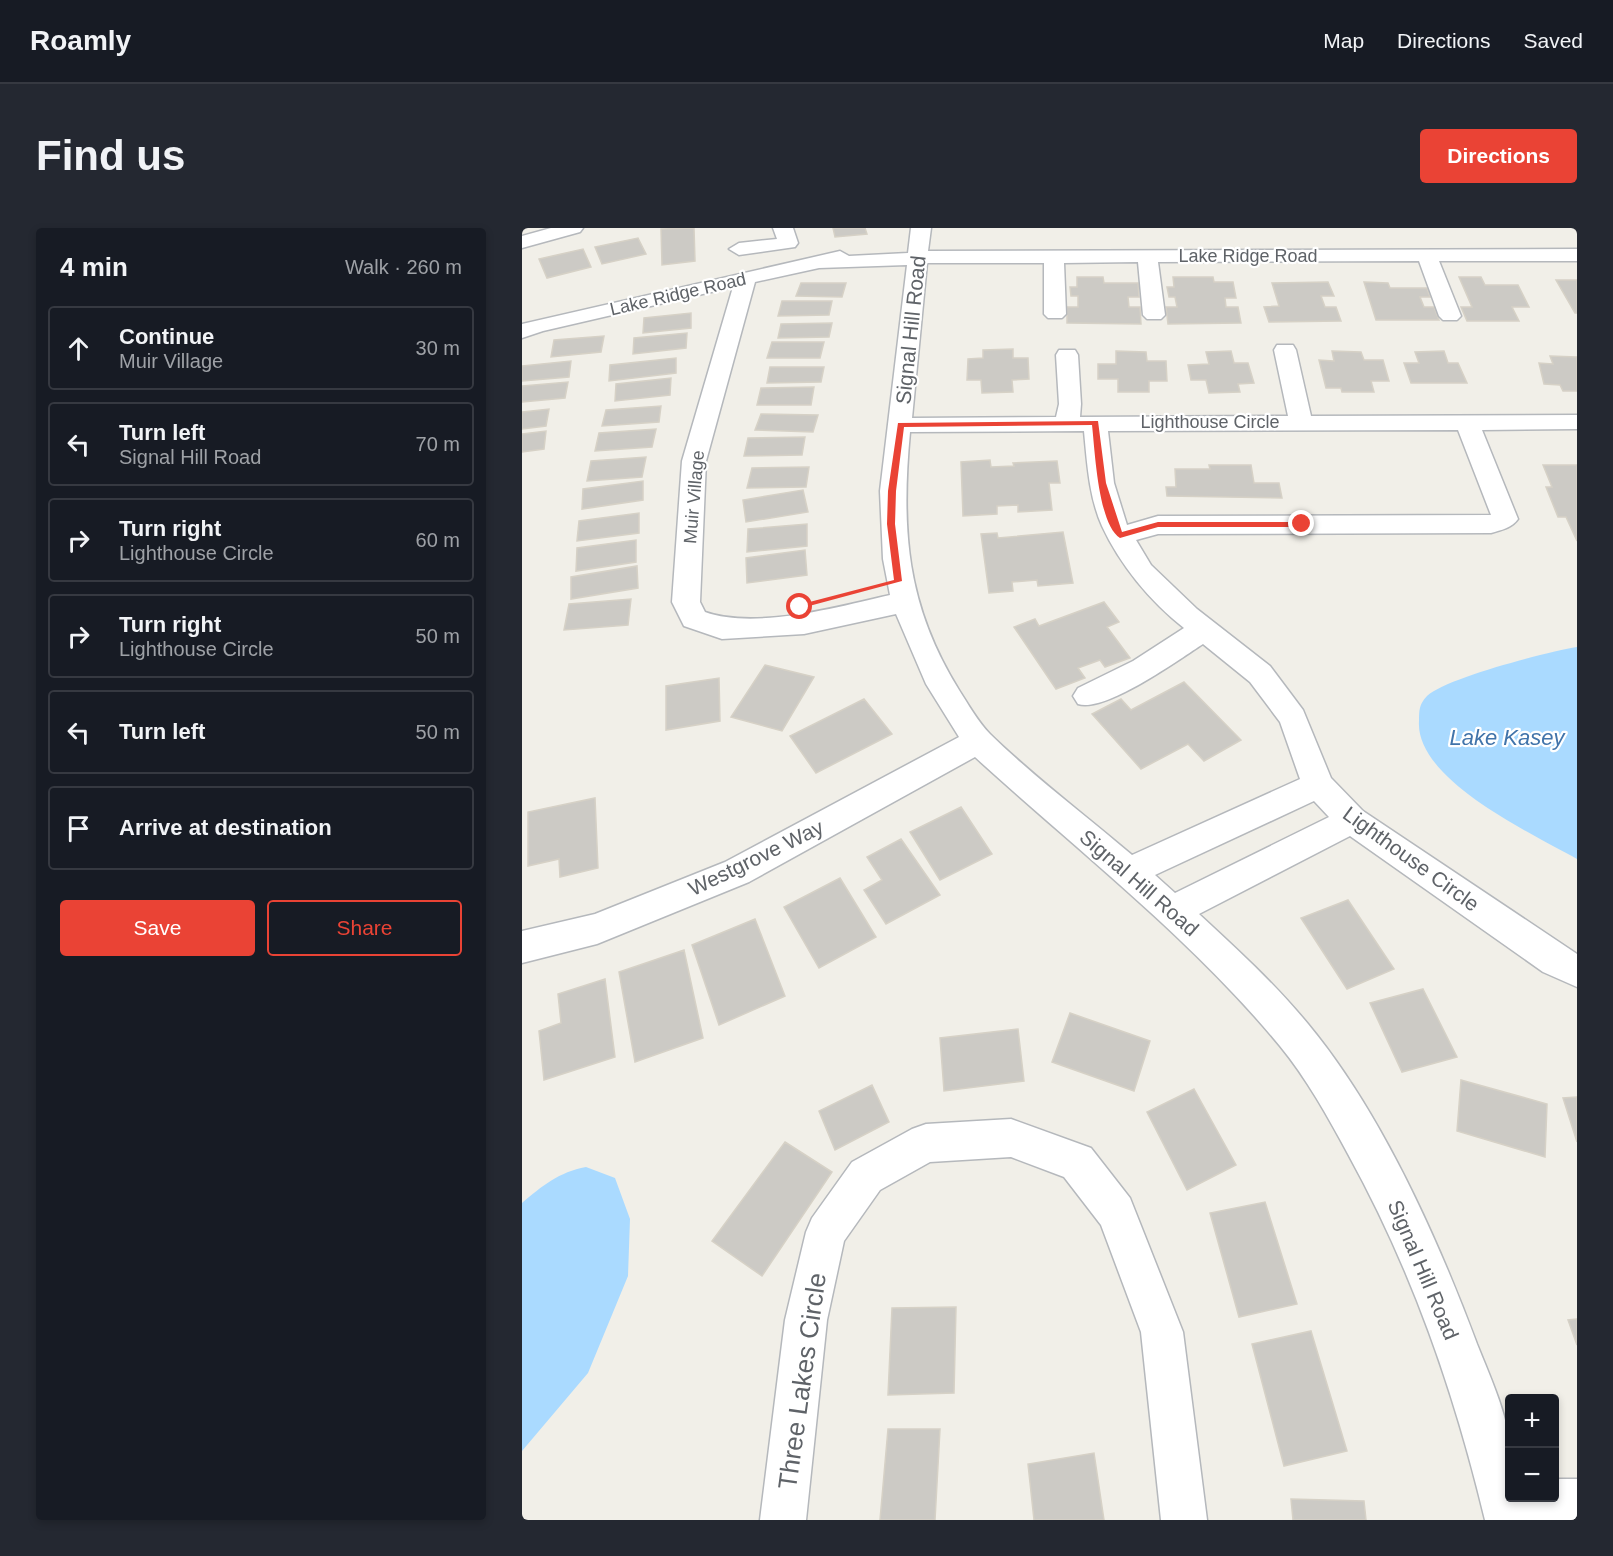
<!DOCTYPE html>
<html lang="en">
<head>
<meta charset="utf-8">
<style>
  :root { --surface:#171b24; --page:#242831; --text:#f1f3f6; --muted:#9ea1a6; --line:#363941; --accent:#ea4335 }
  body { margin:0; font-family:Helvetica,sans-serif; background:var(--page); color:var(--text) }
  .controls { position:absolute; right:18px; bottom:18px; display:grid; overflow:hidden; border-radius:6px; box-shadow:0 3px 9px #0003 }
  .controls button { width:54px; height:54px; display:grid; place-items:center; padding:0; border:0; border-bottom:2px solid var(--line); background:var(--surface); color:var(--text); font:30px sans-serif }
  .stop { position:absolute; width:18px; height:18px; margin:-14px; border:4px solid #ea4335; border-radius:50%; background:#fff }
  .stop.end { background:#ea4335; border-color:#fff; box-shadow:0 2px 6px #0008 }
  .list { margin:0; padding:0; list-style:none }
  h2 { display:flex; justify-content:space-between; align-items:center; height:78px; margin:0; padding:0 24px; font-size:26px }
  h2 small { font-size:20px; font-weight:400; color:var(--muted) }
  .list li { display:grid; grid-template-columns:39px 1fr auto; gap:18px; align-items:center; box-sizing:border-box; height:84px; margin:0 12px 12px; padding:0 12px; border:2px solid var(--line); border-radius:6px }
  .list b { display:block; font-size:22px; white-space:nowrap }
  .list p { margin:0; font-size:20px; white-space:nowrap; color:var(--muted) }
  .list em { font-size:20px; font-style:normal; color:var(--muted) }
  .actions { display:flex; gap:12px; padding:18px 24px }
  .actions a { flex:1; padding:14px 0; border:2px solid var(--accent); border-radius:6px; text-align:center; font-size:21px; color:var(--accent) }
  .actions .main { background:var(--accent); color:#fff }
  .icon { flex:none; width:33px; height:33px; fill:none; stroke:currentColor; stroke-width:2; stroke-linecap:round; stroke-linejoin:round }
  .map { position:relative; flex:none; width:1055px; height:1292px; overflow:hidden; border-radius:6px }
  header { display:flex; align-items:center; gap:36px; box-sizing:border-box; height:84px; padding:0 30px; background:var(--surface); border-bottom:2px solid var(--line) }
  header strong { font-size:28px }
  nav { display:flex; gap:33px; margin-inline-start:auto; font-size:21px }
  .intro { display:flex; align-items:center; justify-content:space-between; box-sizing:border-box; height:144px; padding:0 36px }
  h1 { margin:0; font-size:42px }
  .button { padding:15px 27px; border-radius:6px; background:var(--accent); color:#fff; font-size:21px; font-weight:700 }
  main { display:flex; gap:36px; padding:0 36px }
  aside { flex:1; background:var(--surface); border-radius:6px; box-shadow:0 3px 9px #0003 }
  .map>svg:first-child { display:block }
  .water { fill:#aadaff }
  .building { fill:#cccac5; stroke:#d6d1c6; stroke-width:1.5 }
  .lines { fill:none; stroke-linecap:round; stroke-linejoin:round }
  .minor-casing { stroke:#b5b8bc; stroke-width:3 }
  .minor { fill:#fff; fill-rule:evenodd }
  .route { fill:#ea4335 }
  .labels { text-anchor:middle; stroke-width:4.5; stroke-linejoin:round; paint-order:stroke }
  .far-street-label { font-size:18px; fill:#5f6368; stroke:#fff }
  .street-label { font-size:21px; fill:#5f6368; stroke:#fff }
  .water-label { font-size:22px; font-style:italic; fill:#4174aa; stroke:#fff }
  .near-street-label { font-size:26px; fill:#5f6368; stroke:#fff }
</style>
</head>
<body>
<header>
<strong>Roamly</strong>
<nav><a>Map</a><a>Directions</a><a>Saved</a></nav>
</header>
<div class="intro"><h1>Find us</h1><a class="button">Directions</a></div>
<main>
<aside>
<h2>4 min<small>Walk · 260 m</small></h2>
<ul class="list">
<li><svg class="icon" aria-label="ahead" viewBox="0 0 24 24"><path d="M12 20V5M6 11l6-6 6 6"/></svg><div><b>Continue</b><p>Muir Village</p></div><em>30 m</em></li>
<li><svg class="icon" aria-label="left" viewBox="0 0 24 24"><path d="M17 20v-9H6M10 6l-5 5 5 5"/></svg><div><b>Turn left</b><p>Signal Hill Road</p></div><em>70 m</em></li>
<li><svg class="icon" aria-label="right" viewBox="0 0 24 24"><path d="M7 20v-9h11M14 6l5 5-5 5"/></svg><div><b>Turn right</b><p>Lighthouse Circle</p></div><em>60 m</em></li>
<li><svg class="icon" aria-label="right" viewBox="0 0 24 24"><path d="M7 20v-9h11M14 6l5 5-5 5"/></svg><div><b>Turn right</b><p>Lighthouse Circle</p></div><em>50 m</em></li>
<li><svg class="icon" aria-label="left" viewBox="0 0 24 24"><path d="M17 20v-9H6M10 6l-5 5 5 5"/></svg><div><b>Turn left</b></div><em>50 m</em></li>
<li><svg class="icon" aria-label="arrive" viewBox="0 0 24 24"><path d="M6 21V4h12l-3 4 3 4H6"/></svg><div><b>Arrive at destination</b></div></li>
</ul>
<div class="actions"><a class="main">Save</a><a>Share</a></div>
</aside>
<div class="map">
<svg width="1055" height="1292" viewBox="0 0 1055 1292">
  <rect width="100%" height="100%" fill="#f1efe8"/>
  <path class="water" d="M1055 419V631C1011 606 893 552 897 493 897 483 897 476 905 468 924 450 1025 424 1055 419Z
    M64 939 93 950 108 991 106 1048 66 1145 0 1223V975C20 958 37 944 64 939Z"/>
  <path class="building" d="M172 0 173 33 140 37 139 1Z
    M311 0H343L345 6 313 9Z
    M116 10 124 26 80 36 73 19Z
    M61 21 69 39 25 50 17 31Z
    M555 49H581L582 55H616L617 69H606L607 79H618L619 96 545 95V79H556V68H549L548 59H555Z
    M651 49H691L692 54H711L714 70H703L704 79H716L719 95 646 96 644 79H655L653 69H647L645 59H652Z
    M937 49H959L963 57H996L1007 79H990L997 93H945L939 79H950Z
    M1034 52H1055V85H1053Z
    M806 54 812 68H799L803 79H814L819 93 747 94 742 79 757 78 750 55Z
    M842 54 866 55 868 60H905L908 69H898L902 79H912L917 92H854Z
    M279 55H324L320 69 274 68Z
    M260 73H310L307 87 256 88Z
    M169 85V100L121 105 122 90Z
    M310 95 307 109 256 110 259 96Z
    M165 105 164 120 111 126 112 110Z
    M82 108 79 124 29 129 32 112Z
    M250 114H302L298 130H245Z
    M491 121V130H506L507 151 490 152 491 164 460 165 459 152H445L446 131 461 130V122Z
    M594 123 624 124 625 133H644L645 153H627V164H596V151H576V136H594Z
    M709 123 712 135H726L732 155 716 156 718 164 687 165 684 152H669L666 137 687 136 684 124Z
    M810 123 839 124 842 132H861L867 153H849L852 164H820L819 160H804L797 132 812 133Z
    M922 123 926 135H936L945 155H889L882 135H897L893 124Z
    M1028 128 1055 129V163H1041L1038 157 1022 156 1017 135 1031 136Z
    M154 130V145L87 153 88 137Z
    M49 133 47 149 0 153V138Z
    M248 139H302L299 154 245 155Z
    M149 150 148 167 93 173 94 156Z
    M46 154 43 170 0 174V158Z
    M292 159 289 177H235L239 160Z
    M139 178 137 194 80 198 84 182Z
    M27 181 24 198 0 201V184Z
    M239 186 296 187 291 204 233 202Z
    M134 201 130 219 73 223 77 205Z
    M24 203 22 221 0 224V206Z
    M283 209 280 227 222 228 226 210Z
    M124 229 120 249 65 253 69 233Z
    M468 232 469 239 492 238 491 235 535 233 538 255H527L530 282 496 284V277L475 278V286L441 288 439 234Z
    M687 237H729L732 255H757L760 270 645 268 644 259H654L653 241H688Z
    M1021 237H1055V313L1044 289H1036L1024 259H1030Z
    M287 239 284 259 225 260 230 240Z
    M121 253V272L60 281 61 261Z
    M281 262 286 284 224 294 221 272Z
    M117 285V305L55 313 57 293Z
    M285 296V318L225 324 226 301Z
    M541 304 551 355 516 358 515 352 490 354 491 363 467 365 459 306 475 305 476 310Z
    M114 312V334L54 343 55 320Z
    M283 322 285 347 225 355 224 330Z
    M115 338 116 360 49 371V349Z
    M109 371 106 397 42 402 47 376Z
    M582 374 597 394 585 399 608 430 583 439 578 432 556 440 563 450 534 461 492 399 513 391 517 398Z
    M243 437 292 449 260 503 209 489Z
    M197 450 198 493 144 502V458Z
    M662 454 719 512 682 533 666 516 619 541 570 486 599 471 609 482Z
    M342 471 370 506 294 545 268 508Z
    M73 570 76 640 38 649 37 631 6 638V584Z
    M439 579 470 626 418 652 388 604Z
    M379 611 418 667 364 696 342 662 360 652 345 629Z
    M318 650 354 709 297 740 262 679Z
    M826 672 872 741 825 761 779 690Z
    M233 691 263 768 197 797 170 717Z
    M162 722 181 810 113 834 97 744Z
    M83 751 93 829 22 852 17 803 39 795 36 766Z
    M901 761 935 829 880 844 848 775Z
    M548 785 628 813 612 863 530 834Z
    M496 801 502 853 422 863 418 810Z
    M939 852 1025 876 1023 929 935 903Z
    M350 857 367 894 313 922 297 883Z
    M672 861 714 937 665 962 625 884Z
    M1055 869V914L1041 870Z
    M263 914 310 944 240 1048 190 1013Z
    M743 974 775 1076 717 1089 688 985Z
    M434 1079 432 1165 366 1167 370 1080Z
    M1055 1091V1117L1046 1092Z
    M789 1103 825 1223 762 1238 730 1116Z
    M366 1201H418L413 1292H358Z
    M572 1225 582 1292H512L506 1236Z
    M769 1271 842 1273 844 1292H771Z"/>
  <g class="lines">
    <g class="minor-casing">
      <path id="minor" d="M29 0H61L58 4 0 20V8Z
        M251 0H271L276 15 273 19 217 27 207 21 217 15 255 11Z
        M389 0H409L406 23 1055 21V33H917L939 88 935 92H921L917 88 897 33 636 34 643 87 639 91H625L621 87 616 34 542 35 544 86 540 90H526L522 86V35H405L390 190 534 189 537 176 534 127 537 122H553L556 127 559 176 558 189 766 188 752 122 755 117H771L774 122 789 188 1055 187V201L960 202 996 291C990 300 979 302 969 305L636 306 614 312 629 337 675 381 748 438 781 482 809 550 841 583 1055 726V759L1021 744 828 608 677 686C715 721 753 756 786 796 859 884 915 1009 955 1116 967 1146 982 1179 987 1210 990 1229 987 1251 987 1270H1032V1251H1055V1292H963C932 1163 890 1042 826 926 806 889 785 851 758 818 669 710 556 623 453 529L227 654 75 716 0 735V703L73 686 203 634 437 509 404 456 374 386 282 406 200 411 162 398 150 374 160 233 211 59 21 103 0 110V96L318 23 327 28 386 25ZM385 37 358 263 361 331 368 367C316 379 233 402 183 384L178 374 184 233 233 54 297 40ZM936 202 969 287 636 288 605 297 592 255 586 203ZM562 203C565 234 567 269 580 298 598 337 628 373 662 400L611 433 556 460 551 468 556 476C583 485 656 432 681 416L728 454 758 494 778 551 610 627C563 587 512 549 468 506 456 494 446 476 437 462 384 377 379 301 388 204ZM792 573 807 589 653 665 633 647Z
        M489 891 569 920 608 970 661 1104 685 1292H639L619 1104 579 997 542 949 489 929 408 934 358 962 322 1013 305 1092 284 1292H238L263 1092 284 1004 290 990 330 934 390 901 404 896Z"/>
    </g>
    <use href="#minor" class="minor"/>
  </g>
  <path class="route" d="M576 193 584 255 600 304 636 294H780L784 296 780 299H636L598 310C576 296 573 223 570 197L382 199 374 263 373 296 380 353 276 381V377L372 352 365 296 366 263 376 195Z"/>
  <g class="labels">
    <g class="far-street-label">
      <text x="726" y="34">Lake Ridge Road</text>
      <text transform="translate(156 66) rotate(-13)" y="6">Lake Ridge Road</text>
      <text x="688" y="200">Lighthouse Circle</text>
      <text transform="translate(172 269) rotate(-85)" y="6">Muir Village</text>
    </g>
    <g class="street-label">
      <text transform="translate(389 102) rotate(-84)" y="7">Signal Hill Road</text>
      <text transform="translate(234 630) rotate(-26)" y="7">Westgrove Way</text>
      <text transform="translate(889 631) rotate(36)" y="7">Lighthouse Circle</text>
      <text transform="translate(617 655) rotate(41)" y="7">Signal Hill Road</text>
      <text transform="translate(901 1042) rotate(67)" y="7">Signal Hill Road</text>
    </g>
    <g class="water-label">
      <text x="985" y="517">Lake Kasey</text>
    </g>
    <g class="near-street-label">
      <text transform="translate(280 1153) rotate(-82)" y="9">Three Lakes Circle</text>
    </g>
  </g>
</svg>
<div class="controls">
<button>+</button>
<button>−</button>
</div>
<div class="stop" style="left:278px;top:379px"></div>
<div class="stop end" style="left:780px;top:296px"></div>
</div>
</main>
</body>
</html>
